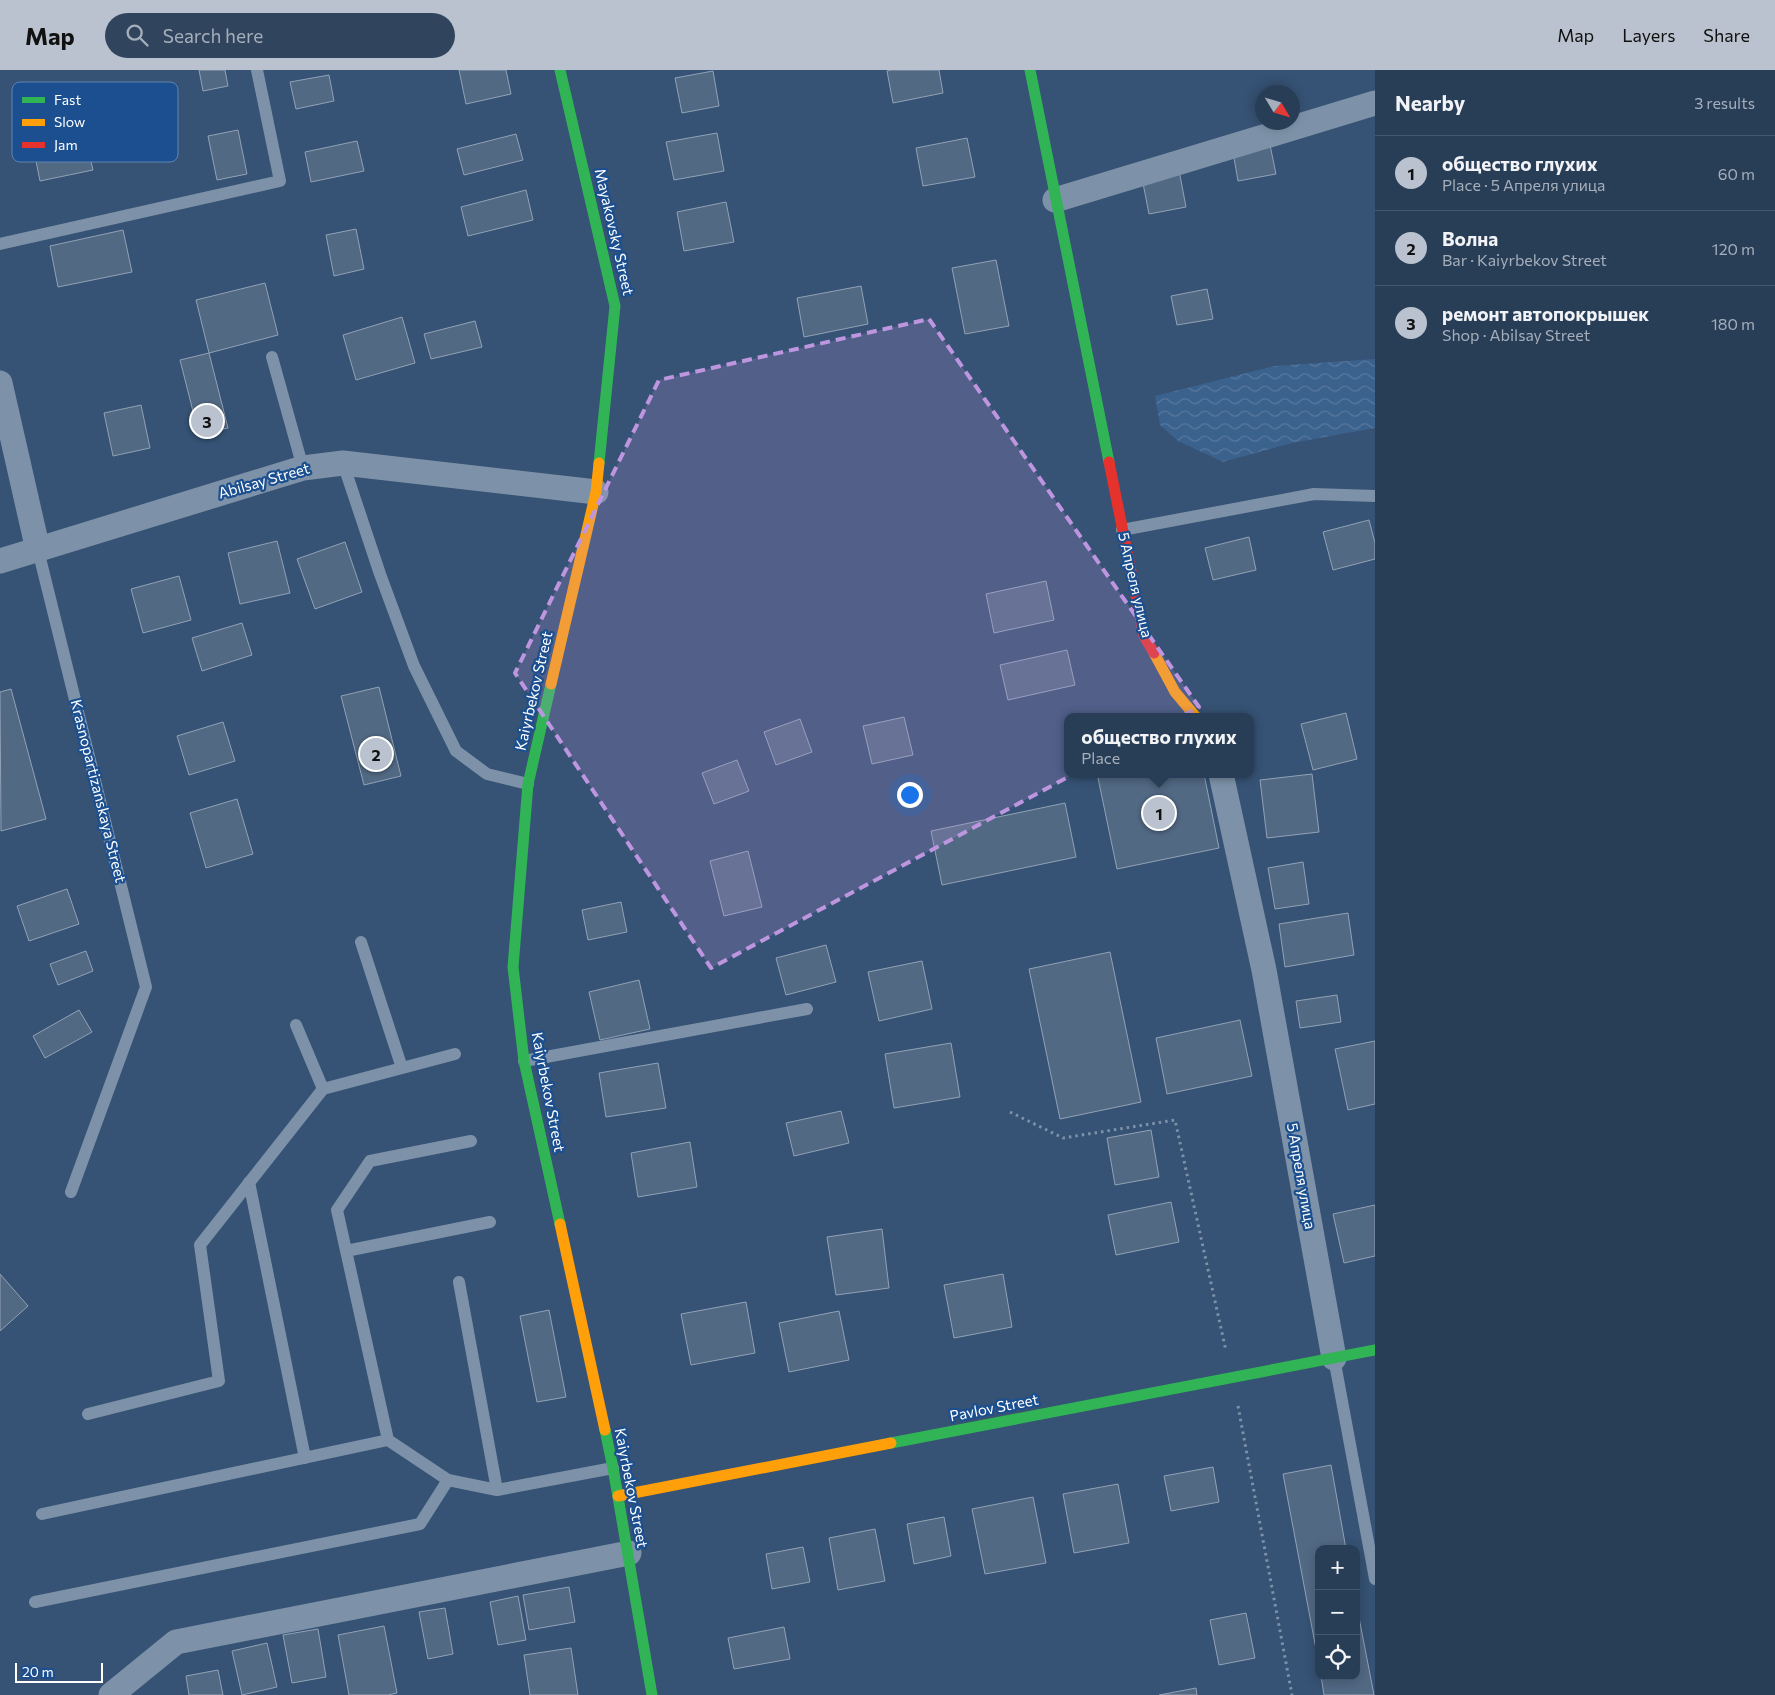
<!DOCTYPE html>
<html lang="en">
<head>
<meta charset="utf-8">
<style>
  :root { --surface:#283e57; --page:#30455d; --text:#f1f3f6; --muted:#a5aeba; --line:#44576d; --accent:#b9c2ce }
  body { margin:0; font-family:Commissioner,sans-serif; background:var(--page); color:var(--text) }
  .controls { position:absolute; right:15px; bottom:15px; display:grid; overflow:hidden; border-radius:10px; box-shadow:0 2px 12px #0003 }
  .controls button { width:45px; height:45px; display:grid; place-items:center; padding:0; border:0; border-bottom:1px solid var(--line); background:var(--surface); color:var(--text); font:25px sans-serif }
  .compass { position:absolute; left:1255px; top:15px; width:45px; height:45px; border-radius:50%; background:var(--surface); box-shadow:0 2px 12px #0003; rotate:128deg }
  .scale { position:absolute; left:15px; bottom:12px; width:88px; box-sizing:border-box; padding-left:5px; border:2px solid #fff; border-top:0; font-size:14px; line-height:18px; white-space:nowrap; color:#fff; -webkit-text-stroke:4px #1b4f8f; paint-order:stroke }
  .you { position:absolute; left:909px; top:724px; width:18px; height:18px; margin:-12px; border:4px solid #fff; border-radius:50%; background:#1a73e8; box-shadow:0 0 0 8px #1a73e833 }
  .badge { display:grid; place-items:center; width:32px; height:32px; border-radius:50%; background:var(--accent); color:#111; font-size:16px; font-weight:700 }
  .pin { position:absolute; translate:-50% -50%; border:2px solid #fff; box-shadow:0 1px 5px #0006 }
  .popup { position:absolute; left:1064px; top:643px; width:190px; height:65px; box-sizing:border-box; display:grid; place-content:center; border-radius:10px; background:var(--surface); filter:drop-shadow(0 1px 4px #0005); font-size:16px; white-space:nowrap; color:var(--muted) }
  .popup b { font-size:19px; color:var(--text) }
  .popup::after { content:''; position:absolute; left:50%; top:100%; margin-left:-10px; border:10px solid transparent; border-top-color:var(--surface) }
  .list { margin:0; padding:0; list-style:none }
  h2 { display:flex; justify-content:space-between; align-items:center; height:65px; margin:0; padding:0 20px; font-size:21px }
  h2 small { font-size:16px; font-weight:400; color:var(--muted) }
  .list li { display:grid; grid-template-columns:32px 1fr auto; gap:15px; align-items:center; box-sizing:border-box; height:75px; padding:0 20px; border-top:1px solid var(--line) }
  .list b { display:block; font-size:19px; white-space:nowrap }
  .list p { margin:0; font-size:16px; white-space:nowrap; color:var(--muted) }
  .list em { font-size:16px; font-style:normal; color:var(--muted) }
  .icon { flex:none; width:28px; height:28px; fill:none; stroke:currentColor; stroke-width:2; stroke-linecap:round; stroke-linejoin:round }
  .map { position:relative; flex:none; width:1375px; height:1625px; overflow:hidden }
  header { display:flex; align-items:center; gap:30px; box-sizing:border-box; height:70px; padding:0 25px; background:var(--accent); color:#111 }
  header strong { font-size:24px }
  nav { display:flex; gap:28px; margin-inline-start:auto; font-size:18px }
  .search { width:350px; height:45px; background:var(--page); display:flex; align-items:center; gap:12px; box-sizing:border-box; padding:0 18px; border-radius:28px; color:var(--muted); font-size:19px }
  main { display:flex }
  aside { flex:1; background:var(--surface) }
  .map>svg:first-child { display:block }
  .water { fill:url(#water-waves) }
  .building { fill:#526984; stroke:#92a2b6 }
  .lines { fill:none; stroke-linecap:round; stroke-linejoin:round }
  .path { stroke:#7d92a8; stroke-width:3; stroke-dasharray:2.5 4; stroke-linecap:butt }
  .lane { stroke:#7d92a8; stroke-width:12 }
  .street { stroke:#7d92a8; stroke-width:25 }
  .fast { stroke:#30b455; stroke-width:11 }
  .slow { stroke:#ff9f0a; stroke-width:11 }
  .jam { stroke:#e5322d; stroke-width:11 }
  .marked { fill:#bd96df; fill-opacity:0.2; stroke:#bd96df; stroke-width:4; stroke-dasharray:10 6; stroke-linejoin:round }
  .labels { text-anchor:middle; stroke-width:4.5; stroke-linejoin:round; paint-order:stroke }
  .street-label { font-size:15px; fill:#fff; stroke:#1b4f8f }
  .key { fill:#1b4f8f; stroke:#5f84b1; stroke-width:1 }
  .key-label { font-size:14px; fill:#fff }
</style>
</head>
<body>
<header>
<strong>Map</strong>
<div class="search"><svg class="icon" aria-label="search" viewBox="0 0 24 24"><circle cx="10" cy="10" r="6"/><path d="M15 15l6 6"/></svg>Search here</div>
<nav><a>Map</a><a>Layers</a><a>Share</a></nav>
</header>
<main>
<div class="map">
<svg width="1375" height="1625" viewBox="0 0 1375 1625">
  <defs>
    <pattern id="water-waves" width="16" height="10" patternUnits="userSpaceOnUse" patternTransform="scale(1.25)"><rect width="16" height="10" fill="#3b618d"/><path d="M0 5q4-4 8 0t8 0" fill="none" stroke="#58799e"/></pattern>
  </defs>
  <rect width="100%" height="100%" fill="#365274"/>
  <path class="water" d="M1375 289V358L1292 373 1223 392 1178 371 1160 355 1155 326 1274 296Z"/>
  <path class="building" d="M199 0H225L228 16 203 21Z
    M459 0H506L511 24 466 34Z
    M891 0H939L943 23 893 33 887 1Z
    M713 1 719 36 682 43 675 8Z
    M329 5 334 31 296 39 290 12Z
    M238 60 247 104 217 110 208 66Z
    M717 63 724 101 674 110 666 72Z
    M516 64 523 90 464 105 457 79Z
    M967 68 975 107 923 116 916 78Z
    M86 70 93 100 40 111 34 81Z
    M357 71 364 101 311 112 305 82Z
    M1270 75 1276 104 1238 111 1233 82Z
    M1179 100 1186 137 1149 144 1142 108Z
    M526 120 533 150 468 166 461 137Z
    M726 132 734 172 684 181 677 142Z
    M356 159 364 199 334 206 326 165Z
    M123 160 132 202 58 217 50 176Z
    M996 190 1009 256 965 264 952 198Z
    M265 213 278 265 209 283 196 230Z
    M861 216 868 254 804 267 797 228Z
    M1207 219 1213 249 1177 255 1171 226Z
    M402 247 415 293 356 310 343 265Z
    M475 251 482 277 431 289 424 264Z
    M209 283 228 358 199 365 180 290Z
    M141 335 150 378 113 386 104 343Z
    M1369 450 1375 473V489L1333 500 1323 462Z
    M1249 467 1256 500 1213 510 1205 478Z
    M277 471 290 523 240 534 228 483Z
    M345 472 362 522 315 539 297 489Z
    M179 506 191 550 143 563 131 519Z
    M1046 511 1054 550 994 563 986 524Z
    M242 553 252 585 202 601 192 568Z
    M1067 580 1075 615 1008 630 1000 595Z
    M379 617 401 706 364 715 341 626Z
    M11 619 46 749 1 761 0 622Z
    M1346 643 1357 689 1313 700 1301 654Z
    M904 647 913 685 872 694 863 656Z
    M800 649 812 682 776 695 764 662Z
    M223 652 235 691 189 705 177 666Z
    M737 690 749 721 714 734 702 703Z
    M1113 704H1204L1219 778 1117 799 1098 708Z
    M1312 704 1319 762 1267 768 1260 710Z
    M237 729 253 784 206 798 190 743Z
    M1065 733 1076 787 942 815 931 761Z
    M748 781 762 837 724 846 710 791Z
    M1303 792 1309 834 1275 839 1268 798Z
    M67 819 79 854 29 871 17 836Z
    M621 832 627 862 588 870 582 840Z
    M1348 843 1354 885 1285 897 1279 854Z
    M826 875 836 912 786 925 776 888Z
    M86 881 93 901 58 915 50 894Z
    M1110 882 1141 1032 1060 1049 1029 899Z
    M922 891 932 939 879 951 868 902Z
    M639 910 650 959 600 970 589 922Z
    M1337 925 1341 952 1300 958 1296 931Z
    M79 940 92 962 45 988 33 966Z
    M1240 950 1252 1006 1167 1024 1156 968Z
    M1375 971V1034L1348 1040 1335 979Z
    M951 973 960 1027 894 1038 885 984Z
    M658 993 666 1038 606 1047 599 1003Z
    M841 1041 849 1073 794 1086 786 1053Z
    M1151 1060 1159 1107 1115 1115 1107 1068Z
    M690 1072 697 1117 638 1127 631 1083Z
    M1171 1132 1179 1172 1116 1185 1108 1145Z
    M1375 1135V1186L1344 1193 1333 1144Z
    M882 1159 889 1218 836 1225 827 1167Z
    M0 1204 28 1236 0 1261Z
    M1003 1204 1012 1257 954 1268 944 1215Z
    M746 1232 755 1283 691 1295 681 1244Z
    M549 1240 566 1327 537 1332 520 1246Z
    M839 1241 849 1290 789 1302 779 1253Z
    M1331 1395 1346 1479H1319V1595L1283 1404Z
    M1213 1397 1219 1432 1171 1441 1164 1406Z
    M1118 1414 1129 1473 1074 1483 1063 1424Z
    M1033 1427 1046 1493 985 1504 972 1439Z
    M944 1447 951 1486 914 1494 907 1454Z
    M875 1459 885 1511 838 1520 829 1468Z
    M803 1477 810 1512 772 1519 766 1484Z
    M569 1517 575 1552 529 1560 523 1525Z
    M518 1526 526 1570 498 1575 490 1532Z
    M1356 1532 1374 1625H1324L1321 1606H1356Z
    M445 1538 453 1584 428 1589 419 1542Z
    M1246 1543 1255 1588 1219 1595 1210 1550Z
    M384 1556 397 1623 388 1625H349L338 1565Z
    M784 1557 790 1589 734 1599 728 1568Z
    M318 1559 326 1607 292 1613 283 1565Z
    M267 1573 277 1617 242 1625 232 1581Z
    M571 1578 578 1625H530L524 1585Z
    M218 1600 223 1625H189L186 1606Z
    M1196 1618 1197 1625H1159Z"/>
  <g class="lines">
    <path class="path" d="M1010 1042 1063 1068 1175 1050 1226 1281
      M1238 1336 1292 1625"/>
    <path class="lane" d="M0 174 280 111 257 0
      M272 287 303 398
      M343 393 380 504 414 596 456 681 487 704 528 714
      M1122 460 1314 424 1375 426
      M38 480 146 917 71 1122
      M361 872 402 998
      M296 955 323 1019
      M524 991 807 939
      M471 1071 370 1091 337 1140 388 1370 448 1410 497 1420 613 1398
      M249 1112 305 1388
      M346 1181 490 1152
      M459 1212 497 1420
      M1334 1288 1375 1509
      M88 1344 219 1311 200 1175 323 1019 455 984
      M42 1444 388 1370
      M35 1532 420 1454 448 1410"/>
    <path class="street" d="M1055 130 1375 33
      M0 313 38 480
      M0 491 303 398 343 393 596 422
      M1221 704 1264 900 1334 1288
      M111 1625 176 1572 629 1483"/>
    <path class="fast" d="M560 0 615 236 599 393
      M1030 0 1109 392
      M551 614 528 714 513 897 524 991 560 1154
      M605 1360 613 1398 652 1625
      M891 1373 1375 1280"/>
    <path class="slow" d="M1154 583 1175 622 1196 647
      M551 614 596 422 599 393
      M560 1154 605 1360
      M618 1426 891 1373"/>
    <path class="jam" d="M1109 392 1144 566 1154 583"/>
  </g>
  <path class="marked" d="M929 249 1199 637 711 898 515 603 659 310Z"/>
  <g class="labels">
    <g class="street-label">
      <text transform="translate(614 162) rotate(77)" y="5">Mayakovsky Street</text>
      <text transform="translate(264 411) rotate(-16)" y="5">Abilsay Street</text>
      <text transform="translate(1135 515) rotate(77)" y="5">5 Апреля улица</text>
      <text transform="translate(534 621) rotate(-77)" y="5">Kaiyrbekov Street</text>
      <text transform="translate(98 721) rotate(76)" y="5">Krasnopartizanskaya Street</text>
      <text transform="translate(548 1022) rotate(79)" y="5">Kaiyrbekov Street</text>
      <text transform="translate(1301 1106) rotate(80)" y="5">5 Апреля улица</text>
      <text transform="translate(994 1338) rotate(-11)" y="5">Pavlov Street</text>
      <text transform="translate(631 1418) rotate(79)" y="5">Kaiyrbekov Street</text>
    </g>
  </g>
  <rect x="12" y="12" width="166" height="80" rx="8" class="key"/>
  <rect x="22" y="27" width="23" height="6" fill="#30b455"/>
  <rect x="22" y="49" width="23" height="7" fill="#ff9f0a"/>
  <rect x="22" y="72" width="23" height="6" fill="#e5322d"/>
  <g class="key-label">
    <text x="54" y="35">Fast</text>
    <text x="54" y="57">Slow</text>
    <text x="54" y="80">Jam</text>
  </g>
</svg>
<div class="controls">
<button>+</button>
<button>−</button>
<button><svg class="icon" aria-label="locate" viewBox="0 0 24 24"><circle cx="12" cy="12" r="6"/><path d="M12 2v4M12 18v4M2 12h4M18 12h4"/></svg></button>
</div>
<svg class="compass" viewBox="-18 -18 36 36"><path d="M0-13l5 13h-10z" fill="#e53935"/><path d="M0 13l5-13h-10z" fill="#a5aeba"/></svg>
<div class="scale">20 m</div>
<div class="you"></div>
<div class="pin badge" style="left:1159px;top:743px">1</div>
<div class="popup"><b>общество глухих</b>Place</div>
<div class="pin badge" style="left:376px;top:684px">2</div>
<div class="pin badge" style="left:207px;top:351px">3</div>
</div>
<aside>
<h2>Nearby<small>3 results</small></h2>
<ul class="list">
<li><span class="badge">1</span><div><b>общество глухих</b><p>Place · 5 Апреля улица</p></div><em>60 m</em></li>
<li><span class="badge">2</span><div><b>Волна</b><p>Bar · Kaiyrbekov Street</p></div><em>120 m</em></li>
<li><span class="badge">3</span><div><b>ремонт автопокрышек</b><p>Shop · Abilsay Street</p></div><em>180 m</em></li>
</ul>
</aside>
</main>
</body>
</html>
